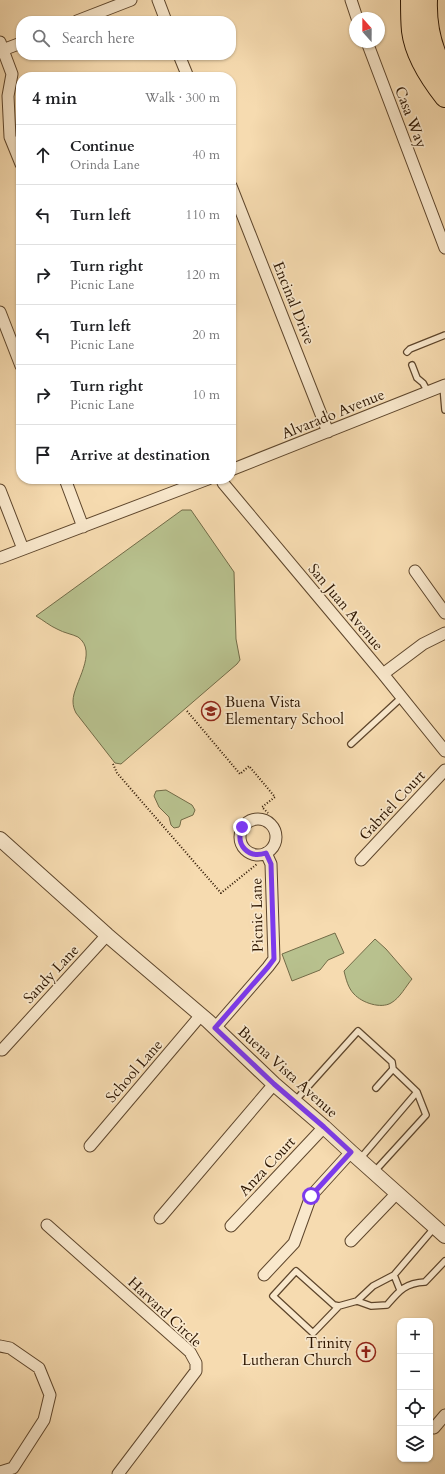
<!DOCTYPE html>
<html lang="en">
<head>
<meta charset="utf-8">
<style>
  :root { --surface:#fff; --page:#f2f2f2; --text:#202124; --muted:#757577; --line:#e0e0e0 }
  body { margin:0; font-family:Cardo,serif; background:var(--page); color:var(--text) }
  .controls { position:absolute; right:12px; bottom:12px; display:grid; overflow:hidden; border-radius:8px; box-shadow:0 1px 3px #0004 }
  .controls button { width:36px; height:36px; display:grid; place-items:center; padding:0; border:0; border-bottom:1px solid var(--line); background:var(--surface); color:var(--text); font:20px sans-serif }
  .compass { position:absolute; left:349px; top:12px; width:36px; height:36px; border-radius:50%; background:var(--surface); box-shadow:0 1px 3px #0004; rotate:339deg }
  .stop { position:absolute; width:12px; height:12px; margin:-9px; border:3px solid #7c3aed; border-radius:50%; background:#fff }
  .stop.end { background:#7c3aed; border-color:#fff; box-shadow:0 1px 4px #0008 }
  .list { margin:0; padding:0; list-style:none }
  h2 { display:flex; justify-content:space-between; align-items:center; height:52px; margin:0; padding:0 16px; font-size:17px }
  h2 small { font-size:13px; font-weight:400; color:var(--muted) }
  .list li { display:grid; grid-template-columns:26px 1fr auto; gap:12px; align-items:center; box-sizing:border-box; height:60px; padding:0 16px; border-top:1px solid var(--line) }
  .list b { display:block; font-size:15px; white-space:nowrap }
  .list p { margin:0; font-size:13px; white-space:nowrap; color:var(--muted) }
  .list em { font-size:13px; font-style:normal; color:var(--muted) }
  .icon { flex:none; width:22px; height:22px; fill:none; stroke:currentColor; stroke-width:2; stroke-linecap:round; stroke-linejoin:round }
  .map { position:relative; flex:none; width:445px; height:1474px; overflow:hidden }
  .search { position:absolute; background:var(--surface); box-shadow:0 1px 3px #0004; left:16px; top:16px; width:220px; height:44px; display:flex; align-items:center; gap:10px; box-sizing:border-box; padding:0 14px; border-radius:16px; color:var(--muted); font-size:15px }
  .panel { position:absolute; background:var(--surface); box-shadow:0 1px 3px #0004; left:16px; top:72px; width:220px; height:412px; border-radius:16px }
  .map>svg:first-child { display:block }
  .green { fill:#b8c18e; stroke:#726b47 }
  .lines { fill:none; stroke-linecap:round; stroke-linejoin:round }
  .service-casing { stroke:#5e462c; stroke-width:8 }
  .minor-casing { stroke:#5e462c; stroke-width:13 }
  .tertiary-casing { stroke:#5e462c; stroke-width:16 }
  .motorway-casing { stroke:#2c1500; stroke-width:22 }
  .path { stroke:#2c1500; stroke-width:2; stroke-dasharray:1 2; stroke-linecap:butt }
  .service { stroke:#f9e8cc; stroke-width:5.5 }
  .minor { stroke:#f9e8cc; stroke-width:11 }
  .tertiary { stroke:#f9e8cc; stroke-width:14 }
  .motorway { stroke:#f6dbb0; stroke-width:20 }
  .route { stroke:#7c3aed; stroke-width:5 }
  .labels { text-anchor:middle; stroke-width:3.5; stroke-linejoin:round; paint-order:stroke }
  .street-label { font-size:15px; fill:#2c1500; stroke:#f9e8cc }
  .poi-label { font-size:15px; fill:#2c1500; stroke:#f9e8cc; text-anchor:start }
</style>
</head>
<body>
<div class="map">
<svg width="445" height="1474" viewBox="0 0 445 1474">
  <rect width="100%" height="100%" fill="#f6dbb0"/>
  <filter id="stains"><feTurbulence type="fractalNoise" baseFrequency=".005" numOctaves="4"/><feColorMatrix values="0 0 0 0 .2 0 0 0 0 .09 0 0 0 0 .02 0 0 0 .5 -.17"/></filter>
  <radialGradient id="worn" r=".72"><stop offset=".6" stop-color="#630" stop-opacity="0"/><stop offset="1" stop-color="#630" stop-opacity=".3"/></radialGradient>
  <path class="green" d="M182 510H191L234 572 236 639 240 660 237 664 121 764 115 763 76 713C74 709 73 706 73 701 73 684 99 652 78 637 72 634 64 633 57 629 50 626 43 620 36 616Z
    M166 790 192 805 195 810 193 815 181 820 180 825 179 827 174 828 171 825 169 817 159 807 154 796 156 791Z
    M335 933 344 953 328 960 320 970 292 981 282 954Z
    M375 939 386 949 412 979C406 986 400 998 391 1003 381 1009 362 1003 354 994 348 988 346 979 344 971Z"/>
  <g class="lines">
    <g class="service-casing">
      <path id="service" d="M407 352 410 349 445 335
        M412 365 417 378 423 383 428 392
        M443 386 445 410
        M351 744 402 697
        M376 1088 393 1069
        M295 1101 358 1031 392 1062 393 1069 417 1092 426 1115 374 1172
        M359 1160 417 1092
        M394 1275 400 1290
        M357 1301 371 1306 387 1305C399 1291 405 1283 425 1282L445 1261
        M339 1306 334 1305 296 1271 273 1296 313 1333 339 1306 357 1301 373 1286 394 1275 435 1227"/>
    </g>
    <g class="minor-casing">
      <path id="minor" d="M158 0 166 21
        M351 0 357 18
        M77 21 131 0
        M0 42 12 74 8 96 10 137 21 164
        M367 42 445 248
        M0 51 21 43
        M179 55 188 77
        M231 186 328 432
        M0 312 21 366
        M231 470 445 385
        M65 479 83 527
        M223 483 383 674 445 751
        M0 490 23 549
        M0 558 208 479
        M415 571 445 613
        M383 674 423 644 445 633
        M240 837a18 18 0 1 1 36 0a18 18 0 1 1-36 0Z
        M361 860 445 770
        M215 1028 268 967 274 959 271 864 266 853
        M2 1050 107 935
        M90 1146 201 1015
        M160 1218 274 1084
        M47 1225 190 1352 196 1363V1371L118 1474
        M231 1226 324 1127
        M351 1241 397 1193
        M264 1275 294 1243 311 1196 351 1152
        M0 1346 10 1348 39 1368 50 1395 44 1420 13 1468
        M434 1428 445 1415
        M0 1472 13 1468"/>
    </g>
    <g class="tertiary-casing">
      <path id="tertiary" d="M0 839 107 935 208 1021 274 1084 324 1127 351 1152 445 1236"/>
    </g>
    <g class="motorway-casing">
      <path id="motorway" d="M411 0C411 10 411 21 412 31 415 55 430 78 445 97
        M427 0C426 26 432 51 445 73"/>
    </g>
    <path class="path" d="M187 711 240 774 249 766 275 797 262 807 268 813
      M113 764 117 773 221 893 257 864"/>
    <use href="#service" class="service"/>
    <use href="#minor" class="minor"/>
    <use href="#tertiary" class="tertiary"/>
    <use href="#motorway" class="motorway"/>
  </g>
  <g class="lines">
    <path class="route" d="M242 827C235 845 248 859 266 853L271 864 274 959 268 967 215 1028 274 1084 324 1127 351 1152 311 1196"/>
  </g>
  <defs>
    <g id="school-ring" transform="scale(1)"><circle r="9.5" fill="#f9e8cc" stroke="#8f2418" stroke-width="1.5"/><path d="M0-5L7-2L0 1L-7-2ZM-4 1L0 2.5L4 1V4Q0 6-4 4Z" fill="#8f2418"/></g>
    <g id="church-ring" transform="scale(1)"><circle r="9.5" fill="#f9e8cc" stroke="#8f2418" stroke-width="1.5"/><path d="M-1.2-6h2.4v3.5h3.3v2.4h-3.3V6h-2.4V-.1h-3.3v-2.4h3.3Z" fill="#8f2418"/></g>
  </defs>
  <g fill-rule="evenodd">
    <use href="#school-ring" x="211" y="711"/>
    <use href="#church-ring" x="366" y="1352"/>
  </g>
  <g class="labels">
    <g class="street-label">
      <text transform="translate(411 117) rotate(69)" y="5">Casa Way</text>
      <text transform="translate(294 303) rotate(68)" y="5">Encinal Drive</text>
      <text transform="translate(333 414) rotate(-22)" y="5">Alvarado Avenue</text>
      <text transform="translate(346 607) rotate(50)" y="5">San Juan Avenue</text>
      <text transform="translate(392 805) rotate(-47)" y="5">Gabriel Court</text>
      <text transform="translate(257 915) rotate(-91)" y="5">Picnic Lane</text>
      <text transform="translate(51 974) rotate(-47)" y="5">Sandy Lane</text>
      <text transform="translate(134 1071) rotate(-49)" y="5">School Lane</text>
      <text transform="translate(288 1072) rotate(42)" y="5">Buena Vista Avenue</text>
      <text transform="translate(267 1166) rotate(-47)" y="5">Anza Court</text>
      <text transform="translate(165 1312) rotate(43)" y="5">Harvard Circle</text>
    </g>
    <g class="poi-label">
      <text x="225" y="707">Buena Vista<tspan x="225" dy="17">Elementary School</tspan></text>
      <text x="352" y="1348" text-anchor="end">Trinity<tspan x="352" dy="17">Lutheran Church</tspan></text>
    </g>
  </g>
  <rect width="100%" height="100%" filter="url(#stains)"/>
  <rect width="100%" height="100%" fill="url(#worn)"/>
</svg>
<div class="controls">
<button>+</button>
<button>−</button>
<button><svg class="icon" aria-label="locate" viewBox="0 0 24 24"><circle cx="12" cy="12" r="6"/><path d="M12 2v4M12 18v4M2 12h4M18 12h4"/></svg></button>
<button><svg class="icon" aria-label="layers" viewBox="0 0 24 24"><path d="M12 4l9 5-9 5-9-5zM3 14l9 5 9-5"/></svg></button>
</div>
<svg class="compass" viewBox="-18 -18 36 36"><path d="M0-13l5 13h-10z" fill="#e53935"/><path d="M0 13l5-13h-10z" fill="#757577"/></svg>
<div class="stop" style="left:311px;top:1196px"></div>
<div class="stop end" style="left:242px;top:827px"></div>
<div class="search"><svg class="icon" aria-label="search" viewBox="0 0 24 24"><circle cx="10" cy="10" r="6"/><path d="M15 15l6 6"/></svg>Search here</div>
<section class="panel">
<h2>4 min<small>Walk · 300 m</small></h2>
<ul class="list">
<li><svg class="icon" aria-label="ahead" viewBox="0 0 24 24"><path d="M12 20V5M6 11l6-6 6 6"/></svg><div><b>Continue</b><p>Orinda Lane</p></div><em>40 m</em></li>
<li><svg class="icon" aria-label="left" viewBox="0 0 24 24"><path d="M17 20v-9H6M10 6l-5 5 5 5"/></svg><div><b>Turn left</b></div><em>110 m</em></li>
<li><svg class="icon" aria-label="right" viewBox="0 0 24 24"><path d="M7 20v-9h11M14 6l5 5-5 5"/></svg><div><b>Turn right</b><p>Picnic Lane</p></div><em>120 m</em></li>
<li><svg class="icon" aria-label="left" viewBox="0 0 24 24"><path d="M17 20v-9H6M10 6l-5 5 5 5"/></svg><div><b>Turn left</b><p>Picnic Lane</p></div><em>20 m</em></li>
<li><svg class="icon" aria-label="right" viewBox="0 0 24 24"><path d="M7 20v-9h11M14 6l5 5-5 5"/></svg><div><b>Turn right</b><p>Picnic Lane</p></div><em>10 m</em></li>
<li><svg class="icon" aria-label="arrive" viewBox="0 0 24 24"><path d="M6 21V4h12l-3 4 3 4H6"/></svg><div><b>Arrive at destination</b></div></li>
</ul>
</section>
</div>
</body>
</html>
